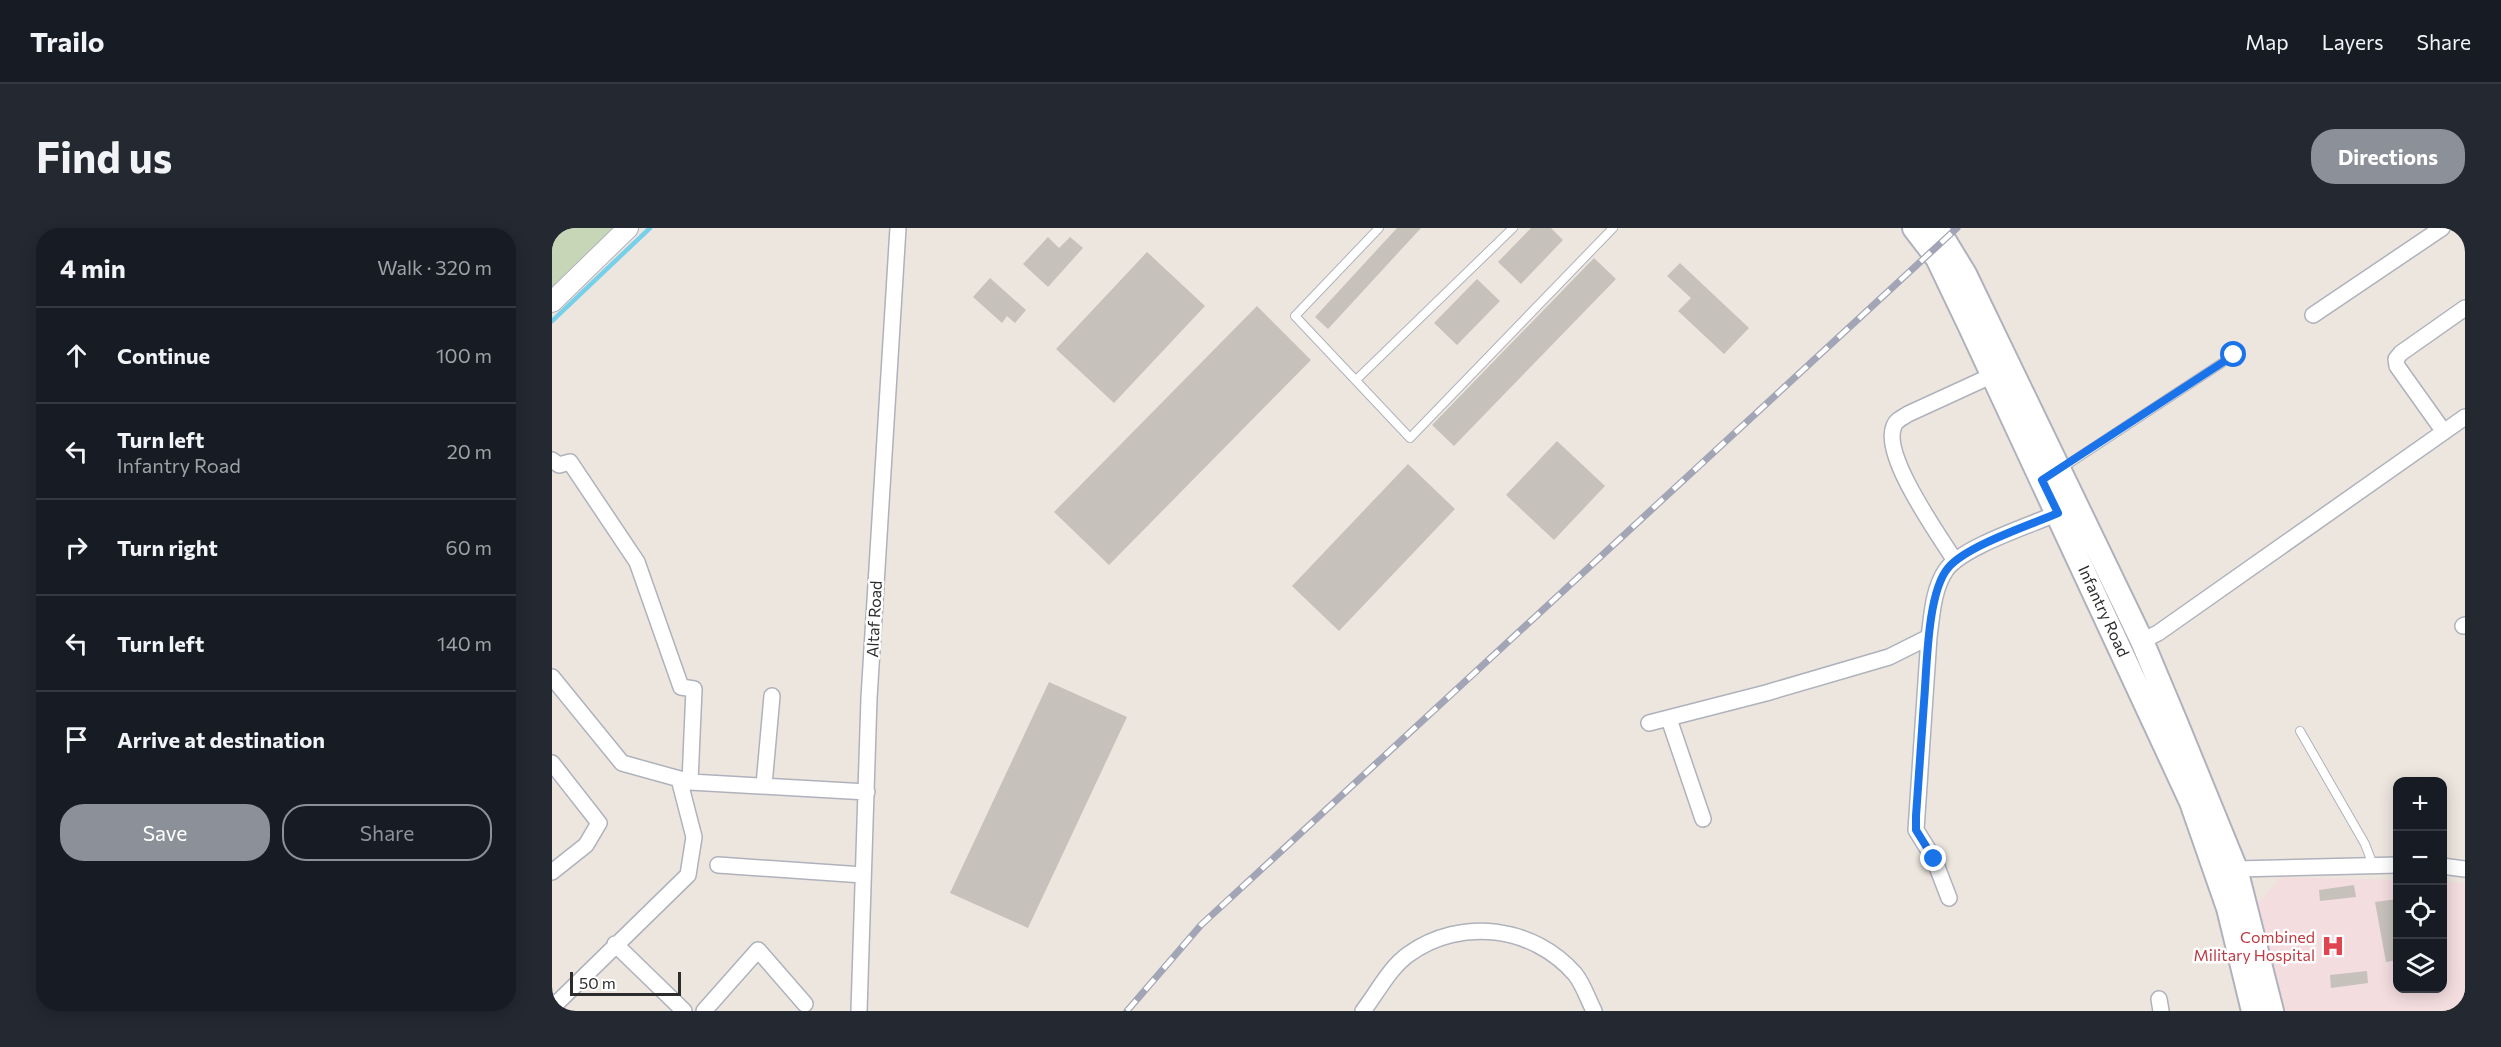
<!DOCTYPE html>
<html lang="en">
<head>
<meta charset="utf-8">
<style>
  :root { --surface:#171b24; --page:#242831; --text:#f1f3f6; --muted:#9ea1a6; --line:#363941; --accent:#8c9099 }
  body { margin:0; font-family:Commissioner,sans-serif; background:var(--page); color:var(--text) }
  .controls { position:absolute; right:18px; bottom:18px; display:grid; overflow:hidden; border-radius:12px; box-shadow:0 3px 15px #0003 }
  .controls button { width:54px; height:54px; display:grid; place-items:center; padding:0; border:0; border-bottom:2px solid var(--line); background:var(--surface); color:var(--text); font:30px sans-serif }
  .scale { position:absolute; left:18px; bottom:15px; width:111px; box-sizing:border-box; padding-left:6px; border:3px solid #2c2c2c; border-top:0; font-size:16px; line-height:21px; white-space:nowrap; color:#2c2c2c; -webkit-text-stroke:4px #fff; paint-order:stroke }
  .stop { position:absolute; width:18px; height:18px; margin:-14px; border:4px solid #1a73e8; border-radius:50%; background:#fff }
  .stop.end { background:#1a73e8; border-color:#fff; box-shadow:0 2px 6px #0008 }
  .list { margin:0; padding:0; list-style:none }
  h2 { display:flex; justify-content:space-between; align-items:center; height:78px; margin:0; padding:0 24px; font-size:26px }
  h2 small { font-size:20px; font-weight:400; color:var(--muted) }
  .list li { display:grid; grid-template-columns:39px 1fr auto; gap:18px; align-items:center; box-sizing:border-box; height:96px; padding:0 24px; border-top:2px solid var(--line) }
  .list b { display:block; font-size:22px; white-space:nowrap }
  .list p { margin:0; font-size:20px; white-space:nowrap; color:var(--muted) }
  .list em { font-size:20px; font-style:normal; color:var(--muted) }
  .actions { display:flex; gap:12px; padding:18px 24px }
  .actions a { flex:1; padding:14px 0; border:2px solid var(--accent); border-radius:24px; text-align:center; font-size:21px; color:var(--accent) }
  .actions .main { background:var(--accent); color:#fff }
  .icon { flex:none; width:33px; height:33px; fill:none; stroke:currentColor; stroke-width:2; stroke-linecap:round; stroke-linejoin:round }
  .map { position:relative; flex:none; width:1913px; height:783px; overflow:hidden; border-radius:24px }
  header { display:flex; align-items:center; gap:36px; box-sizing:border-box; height:84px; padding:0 30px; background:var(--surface); border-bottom:2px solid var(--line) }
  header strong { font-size:28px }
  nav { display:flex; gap:33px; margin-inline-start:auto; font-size:21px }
  .intro { display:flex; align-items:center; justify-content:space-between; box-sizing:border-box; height:144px; padding:0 36px }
  h1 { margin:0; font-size:42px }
  .button { padding:15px 27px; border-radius:24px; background:var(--accent); color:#fff; font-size:21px; font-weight:700 }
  main { display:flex; gap:36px; padding:0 36px }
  aside { flex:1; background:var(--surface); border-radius:24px; box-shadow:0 3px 15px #0003 }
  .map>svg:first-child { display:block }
  .medical { fill:#f3dddf }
  .cemetery { fill:#c7d6b7 }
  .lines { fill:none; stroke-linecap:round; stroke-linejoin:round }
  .stream { stroke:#77d0ea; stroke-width:4.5 }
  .building { fill:#c6c1ba }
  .service-casing { stroke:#afb2bc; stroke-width:10 }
  .minor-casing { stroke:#afb2bc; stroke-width:18 }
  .tertiary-casing { stroke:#afb2bc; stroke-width:22 }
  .secondary-casing { stroke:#afb2bc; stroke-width:26 }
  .service { stroke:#fff; stroke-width:8 }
  .minor { stroke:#fff; stroke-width:15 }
  .tertiary { stroke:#fff; stroke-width:20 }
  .secondary { stroke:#fff; stroke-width:22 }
  .rail-casing { stroke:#a2a5b5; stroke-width:7 }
  .rail { stroke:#fff; stroke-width:4.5; stroke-dasharray:14; stroke-linecap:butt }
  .route { stroke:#1a73e8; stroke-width:8 }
  .labels { text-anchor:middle; stroke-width:5; stroke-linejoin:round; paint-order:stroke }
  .street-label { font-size:16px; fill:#2c2c2c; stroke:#fff }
  .health-label { font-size:16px; fill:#be3a42; stroke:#fff; text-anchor:end }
</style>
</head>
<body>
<header>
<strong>Trailo</strong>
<nav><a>Map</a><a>Layers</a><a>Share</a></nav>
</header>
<div class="intro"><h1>Find us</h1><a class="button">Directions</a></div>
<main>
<aside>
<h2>4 min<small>Walk · 320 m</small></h2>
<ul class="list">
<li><svg class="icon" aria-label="ahead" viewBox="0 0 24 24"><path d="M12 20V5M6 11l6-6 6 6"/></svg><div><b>Continue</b></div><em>100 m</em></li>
<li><svg class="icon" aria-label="left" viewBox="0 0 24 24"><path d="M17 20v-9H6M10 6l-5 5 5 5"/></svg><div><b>Turn left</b><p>Infantry Road</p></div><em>20 m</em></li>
<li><svg class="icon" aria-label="right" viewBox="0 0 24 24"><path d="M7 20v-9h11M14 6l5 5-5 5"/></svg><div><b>Turn right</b></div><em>60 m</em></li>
<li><svg class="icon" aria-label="left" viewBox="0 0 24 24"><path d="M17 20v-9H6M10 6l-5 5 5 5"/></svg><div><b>Turn left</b></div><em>140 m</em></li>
<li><svg class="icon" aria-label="arrive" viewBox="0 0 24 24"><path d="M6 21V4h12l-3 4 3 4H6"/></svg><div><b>Arrive at destination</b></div></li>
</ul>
<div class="actions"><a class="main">Save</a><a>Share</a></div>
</aside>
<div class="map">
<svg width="1913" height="783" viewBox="0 0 1913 783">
  <rect width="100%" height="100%" fill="#ede6df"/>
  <path class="medical" d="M1729 649 1845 652 1846 760H1890L1891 653 1913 655V783H1732L1705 676Z"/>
  <path class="cemetery" d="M0 0H79L0 73Z"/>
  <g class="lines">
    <path class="stream" d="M0 93 98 0"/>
  </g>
  <path class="building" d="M845 0H869L776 101 763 89Z
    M979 0H999L1011 12 969 56 946 34Z
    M496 9 507 20 518 9 531 20 496 59 471 36Z
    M595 24 653 78 562 175 504 121Z
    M1042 30 1064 51 902 218 880 197Z
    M1128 35 1197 100 1172 126 1126 83 1139 70 1115 48Z
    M438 50 474 82 463 95 455 88 450 95 421 69Z
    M925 51 948 73 905 117 882 95Z
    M705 78 759 132 557 337 502 284Z
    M1005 213 1053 258 1002 312 954 267Z
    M856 236 903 281 787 403 740 358Z
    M497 454 575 489 476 700 398 665Z
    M1802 657 1804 669 1768 673 1767 662Z
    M1845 671V732L1834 734 1823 674Z
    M1815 743 1816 755 1779 760 1778 747Z"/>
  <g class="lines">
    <g class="service-casing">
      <path id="service" d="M827 0 743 88 858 210 1061 0
        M804 152 961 0
        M1510 240 1682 127
        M1748 503 1813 616 1821 637"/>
    </g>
    <g class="minor-casing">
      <path id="minor" d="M1761 87 1890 0
        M1892 204 1845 138 1844 131 1849 125 1913 80
        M0 232 7 237 18 234 85 334 129 459 142 461 138 554 315 564
        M1403 333C1387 307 1329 227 1342 198 1344 192 1350 190 1356 186L1441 147
        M1911 398 1913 397
        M1377 409 1364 602 1382 631 1397 670
        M1590 413 1606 405 1913 189
        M0 449 70 535 135 553
        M1117 491 1151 591
        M1097 495 1214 465 1337 429 1377 409C1380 387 1381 361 1394 342 1410 319 1479 297 1506 285
        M0 535 47 595 34 617 0 644
        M212 557 220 468
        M166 637 311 647
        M1890 638 1913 641
        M1684 641 1846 637
        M63 716 132 783
        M1607 771 1609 783
        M4 776 136 647 142 609 127 551
        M152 783 206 722 253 776
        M307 783 317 470 346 0
        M811 783C825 765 838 739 857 726 909 689 981 698 1023 746 1031 756 1036 771 1042 783"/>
    </g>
    <g class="tertiary-casing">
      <path id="tertiary" d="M0 74 76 0"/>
    </g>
    <g class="secondary-casing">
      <path id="secondary" d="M1362 0 1385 30 1418 99 1639 574 1676 680 1701 783
        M1385 0 1413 46 1590 413 1624 494 1684 641 1720 783"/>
    </g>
    <use href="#service" class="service"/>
    <use href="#minor" class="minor"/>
    <use href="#tertiary" class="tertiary"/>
    <use href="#secondary" class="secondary"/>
    <g class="rail-casing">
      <path id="rail" d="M575 783 649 697 1405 0"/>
    </g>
    <use href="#rail" class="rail"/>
  </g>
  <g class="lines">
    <path class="route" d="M1382 631 1364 602V588C1367 550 1369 512 1372 474 1375 440 1375 365 1396 340 1414 318 1478 297 1506 285L1490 252 1682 127"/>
  </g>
  <defs>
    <g id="hospital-bare" transform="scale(1.8)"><path d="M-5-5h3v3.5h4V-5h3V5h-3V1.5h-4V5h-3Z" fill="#e0444e" stroke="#fff" stroke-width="2.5" paint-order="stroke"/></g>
  </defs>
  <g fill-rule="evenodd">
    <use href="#hospital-bare" x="1781" y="718"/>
  </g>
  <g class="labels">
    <g class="street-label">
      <text transform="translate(1552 383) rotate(65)" y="6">Infantry Road</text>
      <text transform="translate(322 391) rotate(-87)" y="6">Altaf Road</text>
    </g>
    <g class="health-label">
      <text x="1763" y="715">Combined<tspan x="1763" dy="18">Military Hospital</tspan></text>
    </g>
  </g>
</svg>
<div class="controls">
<button>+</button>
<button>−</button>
<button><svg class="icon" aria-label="locate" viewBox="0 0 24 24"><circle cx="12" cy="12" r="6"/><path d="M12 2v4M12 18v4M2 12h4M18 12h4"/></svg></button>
<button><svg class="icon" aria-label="layers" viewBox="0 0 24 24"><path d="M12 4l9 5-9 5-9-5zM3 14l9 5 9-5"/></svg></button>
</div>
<div class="scale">50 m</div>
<div class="stop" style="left:1682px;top:127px"></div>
<div class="stop end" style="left:1382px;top:631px"></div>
</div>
</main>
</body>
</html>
